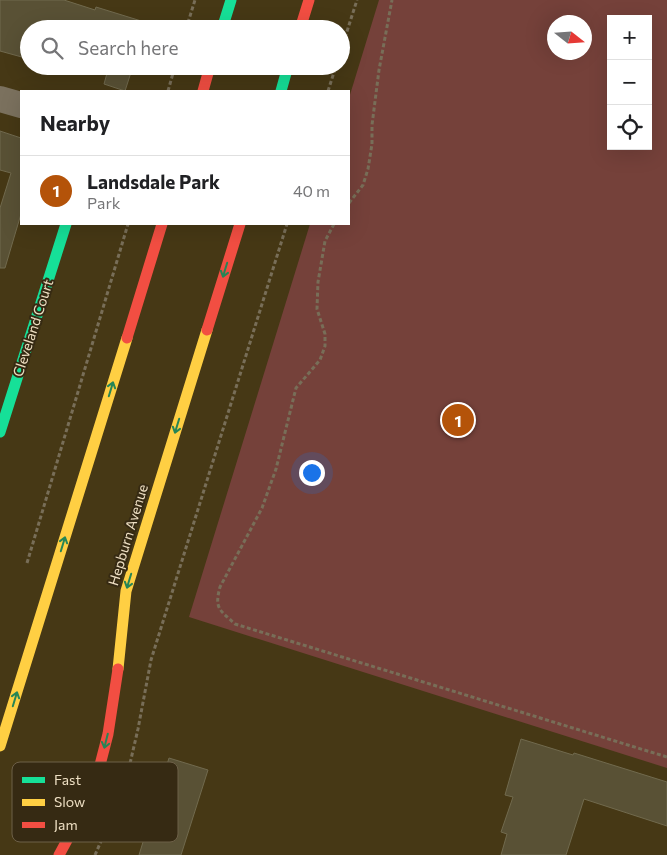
<!DOCTYPE html>
<html lang="en">
<head>
<meta charset="utf-8">
<style>
  :root { --surface:#fff; --page:#f2f2f2; --text:#202124; --muted:#757577; --line:#e0e0e0; --accent:#b45309 }
  body { margin:0; font-family:Commissioner,sans-serif; background:var(--page); color:var(--text) }
  .controls { position:absolute; right:15px; top:15px; display:grid; overflow:hidden; border-radius:0px; box-shadow:0 5px 20px #0002 }
  .controls button { width:45px; height:45px; display:grid; place-items:center; padding:0; border:0; border-bottom:1px solid var(--line); background:var(--surface); color:var(--text); font:25px sans-serif }
  .compass { position:absolute; left:547px; top:15px; width:45px; height:45px; border-radius:50%; background:var(--surface); box-shadow:0 5px 20px #0002; rotate:107deg }
  .you { position:absolute; left:311px; top:472px; width:18px; height:18px; margin:-12px; border:4px solid #fff; border-radius:50%; background:#1a73e8; box-shadow:0 0 0 8px #1a73e833 }
  .badge { display:grid; place-items:center; width:32px; height:32px; border-radius:50%; background:var(--accent); color:#fff; font-size:16px; font-weight:700 }
  .pin { position:absolute; translate:-50% -50%; border:2px solid #fff; box-shadow:0 1px 5px #0006 }
  .list { margin:0; padding:0; list-style:none }
  h2 { display:flex; justify-content:space-between; align-items:center; height:65px; margin:0; padding:0 20px; font-size:21px }
  h2 small { font-size:16px; font-weight:400; color:var(--muted) }
  .list li { display:grid; grid-template-columns:32px 1fr auto; gap:15px; align-items:center; box-sizing:border-box; height:70px; padding:0 20px; border-top:1px solid var(--line) }
  .list b { display:block; font-size:19px; white-space:nowrap }
  .list p { margin:0; font-size:16px; white-space:nowrap; color:var(--muted) }
  .list em { font-size:16px; font-style:normal; color:var(--muted) }
  .icon { flex:none; width:28px; height:28px; fill:none; stroke:currentColor; stroke-width:2; stroke-linecap:round; stroke-linejoin:round }
  .map { position:relative; flex:none; width:667px; height:855px; overflow:hidden }
  .search { position:absolute; background:var(--surface); box-shadow:0 5px 20px #0002; left:20px; top:20px; width:330px; height:55px; display:flex; align-items:center; gap:12px; box-sizing:border-box; padding:0 18px; border-radius:28px; color:var(--muted); font-size:19px }
  .panel { position:absolute; background:var(--surface); box-shadow:0 5px 20px #0002; left:20px; top:90px; width:330px; height:135px; border-radius:0px }
  .map>svg:first-child { display:block }
  .green { fill:#75413a; fill-rule:evenodd }
  .building { fill:#595135; stroke:#716a4e }
  .lines { fill:none; stroke-linecap:round; stroke-linejoin:round }
  .path { stroke:#786e58; stroke-width:3; stroke-dasharray:4 2.5; stroke-linecap:butt }
  .street { stroke:#7b715e; stroke-width:26 }
  .fast { stroke:#16e098; stroke-width:11 }
  .slow { stroke:#ffcf43; stroke-width:11 }
  .jam { stroke:#f24e42; stroke-width:11 }
  .oneway { stroke:#268556 }
  .labels { text-anchor:middle; stroke-width:4; stroke-linejoin:round; paint-order:stroke }
  .street-label { font-size:14px; fill:#eddec2; stroke:#362a13 }
  .key { fill:#362a13; stroke:#6d6048; stroke-width:1 }
  .key-label { font-size:14px; fill:#eddec2 }
</style>
</head>
<body>
<div class="map">
<svg width="667" height="855" viewBox="0 0 667 855">
  <rect width="100%" height="100%" fill="#463815"/>
  <path class="green" d="M379 0H667V768L189 617 310 224H349V98ZM611 19H648V146H611ZM554 22H584V52H554Z"/>
  <path class="building" d="M0 0H64L95 10 96 7 151 24 150 29H29V59L0 51Z
    M109 66H133L125 91 104 84Z
    M0 131 21 138V214L5 268H0V208L11 173 0 170Z
    M521 739 573 755 574 753 667 782V826L584 799 566 855H501L507 834 501 832 513 797 505 795Z
    M169 758 208 770 181 855H139Z"/>
  <g class="lines">
    <path class="path" d="M186 29 195 0
      M341 50 357 0
      M168 91 175 66
      M328 91 336 66
      M349 203 363 185 368 169 372 144V125L379 70 392 0
      M334 224 325 241 318 282 317 309 325 334V346L320 360 296 388 276 469 262 508 220 587C214 609 220 610 235 624L667 757
      M27 563 128 224
      M121 794 125 785 138 729 151 660 287 224
      M95 855 111 818"/>
    <path class="street" d="M0 99 21 105"/>
    <path class="fast" d="M222 29 231 0
      M281 91 288 66
      M0 432 66 224"/>
    <path class="slow" d="M118 669 126 591 207 330
      M0 746 127 338"/>
    <path class="jam" d="M300 29 309 0
      M203 91 210 66
      M207 330 240 224
      M127 338 162 224
      M59 855 93 792 108 734 118 669"/>
  </g>
  <defs><path id="oneway-shaft" d="M-6 0H5M1.5-3L5.5 0L1.5 3" fill="none" stroke-width="1.6" stroke-linecap="round" stroke-linejoin="round" transform="scale(1.25)"/></defs>
  <g class="oneway">
    <use href="#oneway-shaft" transform="translate(225 270) rotate(107)"/>
    <use href="#oneway-shaft" transform="translate(111 389) rotate(-73)"/>
    <use href="#oneway-shaft" transform="translate(177 426) rotate(107)"/>
    <use href="#oneway-shaft" transform="translate(63 544) rotate(-73)"/>
    <use href="#oneway-shaft" transform="translate(129 581) rotate(107)"/>
    <use href="#oneway-shaft" transform="translate(15 699) rotate(-73)"/>
    <use href="#oneway-shaft" transform="translate(106 741) rotate(104)"/>
  </g>
  <g class="labels">
    <g class="street-label">
      <text transform="translate(33 328) rotate(-72)" y="5">Cleveland Court</text>
      <text transform="translate(128 535) rotate(-73)" y="5">Hepburn Avenue</text>
    </g>
  </g>
  <rect x="12" y="762" width="166" height="80" rx="8" class="key"/>
  <rect x="22" y="777" width="23" height="6" fill="#16e098"/>
  <rect x="22" y="799" width="23" height="7" fill="#ffcf43"/>
  <rect x="22" y="822" width="23" height="6" fill="#f24e42"/>
  <g class="key-label">
    <text x="54" y="785">Fast</text>
    <text x="54" y="807">Slow</text>
    <text x="54" y="830">Jam</text>
  </g>
</svg>
<div class="controls">
<button>+</button>
<button>−</button>
<button><svg class="icon" aria-label="locate" viewBox="0 0 24 24"><circle cx="12" cy="12" r="6"/><path d="M12 2v4M12 18v4M2 12h4M18 12h4"/></svg></button>
</div>
<svg class="compass" viewBox="-18 -18 36 36"><path d="M0-13l5 13h-10z" fill="#e53935"/><path d="M0 13l5-13h-10z" fill="#757577"/></svg>
<div class="you"></div>
<div class="pin badge" style="left:458px;top:420px">1</div>
<div class="search"><svg class="icon" aria-label="search" viewBox="0 0 24 24"><circle cx="10" cy="10" r="6"/><path d="M15 15l6 6"/></svg>Search here</div>
<section class="panel">
<h2>Nearby<small></small></h2>
<ul class="list">
<li><span class="badge">1</span><div><b>Landsdale Park</b><p>Park</p></div><em>40 m</em></li>
</ul>
</section>
</div>
</body>
</html>
